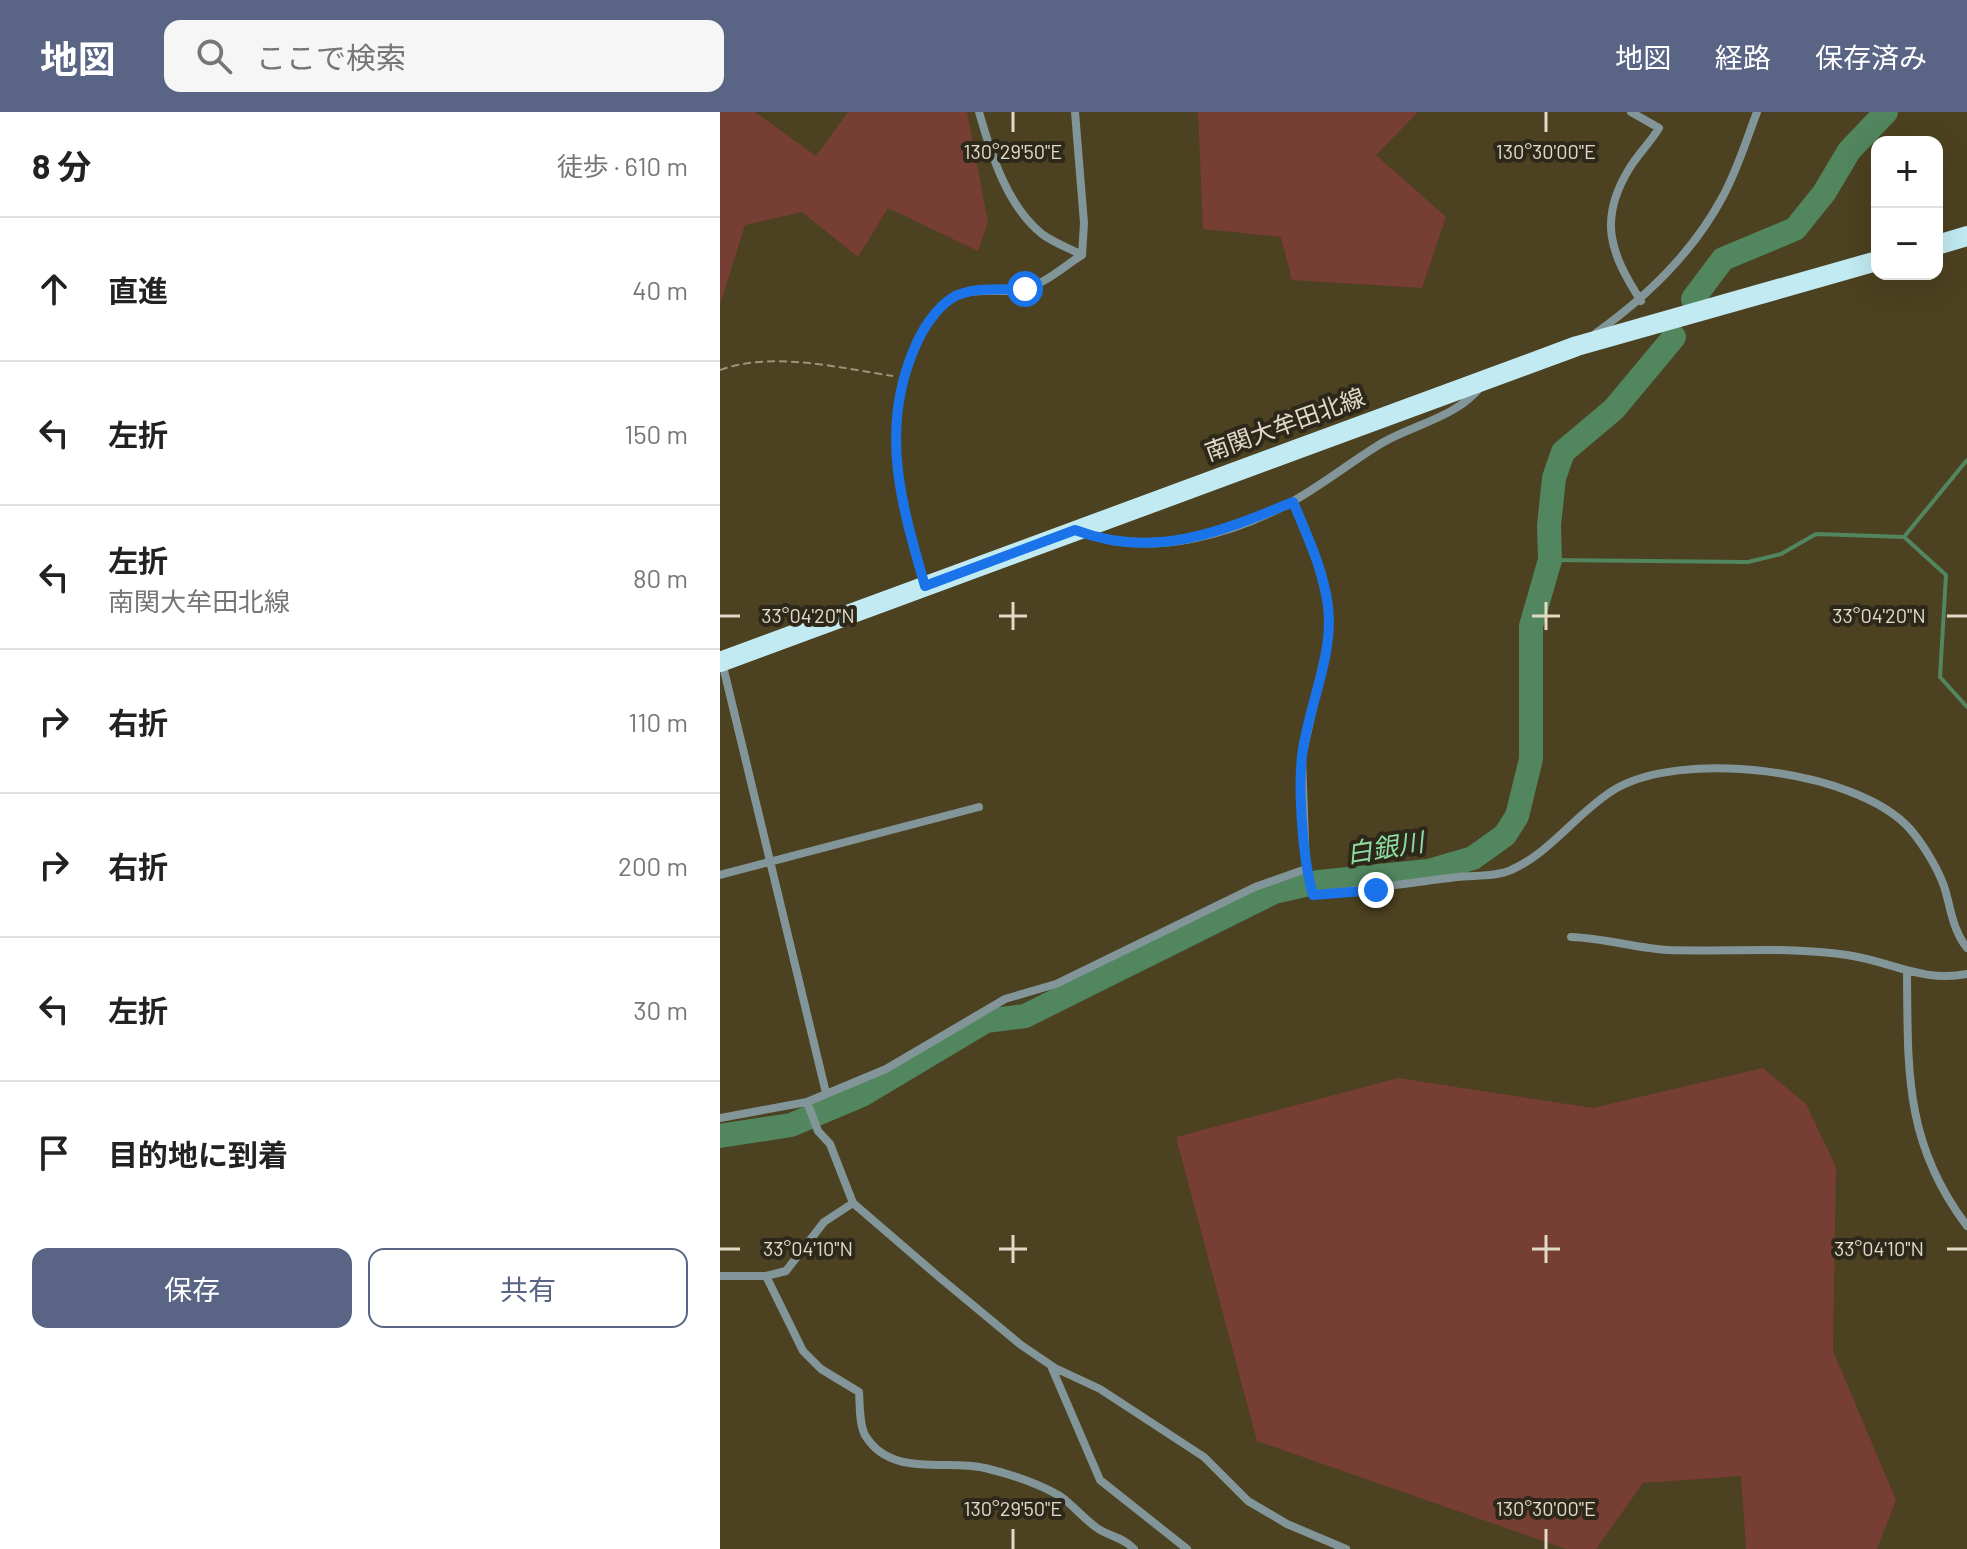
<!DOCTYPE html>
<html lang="ja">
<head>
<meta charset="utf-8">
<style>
  :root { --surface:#fff; --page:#f6f6f6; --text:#222; --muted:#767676; --line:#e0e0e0; --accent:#5a6485 }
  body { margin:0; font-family:Barlow,"Noto Sans JP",sans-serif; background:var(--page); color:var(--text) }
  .controls { position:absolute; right:24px; top:24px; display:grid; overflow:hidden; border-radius:16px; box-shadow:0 8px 32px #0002 }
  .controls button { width:72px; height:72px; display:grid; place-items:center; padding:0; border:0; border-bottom:2px solid var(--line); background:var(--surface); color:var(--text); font:40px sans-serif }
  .stop { position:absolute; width:24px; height:24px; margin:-18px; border:6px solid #1a73e8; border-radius:50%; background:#fff }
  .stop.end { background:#1a73e8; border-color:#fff; box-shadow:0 2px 8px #0008 }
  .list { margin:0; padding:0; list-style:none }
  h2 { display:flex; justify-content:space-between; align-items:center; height:104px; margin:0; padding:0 32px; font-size:34px }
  h2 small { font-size:26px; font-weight:400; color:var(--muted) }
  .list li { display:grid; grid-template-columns:52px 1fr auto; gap:24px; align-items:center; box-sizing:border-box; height:144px; padding:0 32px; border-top:2px solid var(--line) }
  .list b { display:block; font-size:30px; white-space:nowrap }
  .list p { margin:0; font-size:26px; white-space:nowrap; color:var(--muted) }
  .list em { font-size:26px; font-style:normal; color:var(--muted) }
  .actions { display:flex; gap:16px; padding:24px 32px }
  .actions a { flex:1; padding:18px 0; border:2px solid var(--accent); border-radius:16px; text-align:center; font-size:28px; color:var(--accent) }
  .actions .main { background:var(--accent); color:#fff }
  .icon { flex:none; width:44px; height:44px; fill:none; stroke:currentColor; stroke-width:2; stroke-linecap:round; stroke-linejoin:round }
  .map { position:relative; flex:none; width:1247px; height:1437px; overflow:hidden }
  header { display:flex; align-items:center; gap:48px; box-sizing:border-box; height:112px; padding:0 40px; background:var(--accent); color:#fff }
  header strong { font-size:38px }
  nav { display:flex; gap:44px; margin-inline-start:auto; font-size:28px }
  .search { width:560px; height:72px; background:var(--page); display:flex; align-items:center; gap:20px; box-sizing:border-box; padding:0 28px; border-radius:16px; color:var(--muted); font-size:30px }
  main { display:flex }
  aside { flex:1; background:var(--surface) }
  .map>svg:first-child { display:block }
  .green { fill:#773e34 }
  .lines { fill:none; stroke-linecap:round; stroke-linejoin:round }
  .stream { stroke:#51865e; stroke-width:4 }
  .river { stroke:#51865e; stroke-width:24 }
  .path { stroke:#9c937a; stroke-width:2; stroke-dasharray:8 4; stroke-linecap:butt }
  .street { stroke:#82969a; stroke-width:8 }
  .primary { stroke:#c1eaf2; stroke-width:20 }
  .route { stroke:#1a73e8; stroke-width:10 }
  .ticks { fill:none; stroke:#e1dac8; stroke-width:3 }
  .labels { text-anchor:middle; stroke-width:8; stroke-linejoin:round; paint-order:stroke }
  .street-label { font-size:24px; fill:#e1dac8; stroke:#2d281a }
  .water-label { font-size:26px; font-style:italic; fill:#8ddb9f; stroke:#2d281a }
  .ticks-label { font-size:20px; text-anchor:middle; fill:#e1dac8; stroke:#2d281a; stroke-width:8; stroke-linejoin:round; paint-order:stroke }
</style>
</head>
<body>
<header>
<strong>地図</strong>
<div class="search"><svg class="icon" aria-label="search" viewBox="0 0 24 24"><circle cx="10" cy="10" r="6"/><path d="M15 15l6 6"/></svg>ここで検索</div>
<nav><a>地図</a><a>経路</a><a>保存済み</a></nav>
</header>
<main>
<aside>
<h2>8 分<small>徒歩 · 610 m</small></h2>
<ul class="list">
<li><svg class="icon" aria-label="ahead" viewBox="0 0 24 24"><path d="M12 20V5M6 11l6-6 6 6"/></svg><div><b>直進</b></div><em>40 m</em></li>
<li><svg class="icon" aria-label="left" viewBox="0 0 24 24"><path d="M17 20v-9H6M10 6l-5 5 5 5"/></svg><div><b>左折</b></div><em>150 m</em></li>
<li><svg class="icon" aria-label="left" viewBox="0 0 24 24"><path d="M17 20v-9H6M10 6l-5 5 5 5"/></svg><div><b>左折</b><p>南関大牟田北線</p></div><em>80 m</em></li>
<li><svg class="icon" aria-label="right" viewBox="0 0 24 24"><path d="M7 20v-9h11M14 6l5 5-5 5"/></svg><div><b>右折</b></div><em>110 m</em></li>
<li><svg class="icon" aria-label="right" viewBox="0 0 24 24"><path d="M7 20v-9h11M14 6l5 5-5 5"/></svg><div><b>右折</b></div><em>200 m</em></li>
<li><svg class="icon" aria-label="left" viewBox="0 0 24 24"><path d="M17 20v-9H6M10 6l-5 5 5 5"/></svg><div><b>左折</b></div><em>30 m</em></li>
<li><svg class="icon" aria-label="arrive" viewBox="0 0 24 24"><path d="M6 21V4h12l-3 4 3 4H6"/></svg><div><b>目的地に到着</b></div></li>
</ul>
<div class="actions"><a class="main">保存</a><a>共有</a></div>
</aside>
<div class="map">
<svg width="1247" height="1437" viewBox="0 0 1247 1437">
  <rect width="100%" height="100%" fill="#4c4120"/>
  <path class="green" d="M0 0H35L96 44 128 0H247L268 110 258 139 168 96 138 145 82 100 25 113 0 193Z
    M478 0H698L656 43 726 105 702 176 572 168 561 125 483 117Z
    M1043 956 1086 992 1116 1055 1113 1239 1176 1388 1157 1437H1026L1021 1364 923 1371 876 1437H846L537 1329 456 1025 678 966 873 996Z"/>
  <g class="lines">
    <path class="stream" d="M1184 425 1247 348
      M830 448 1028 450 1061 442 1096 422 1184 425 1226 463 1220 565 1247 595"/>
    <path class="river" d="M973 187 1003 147 1075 117 1104 81 1129 39 1166 0
      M0 1024 71 1013 142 983 266 909 305 904 554 780 598 770 709 759 753 746 785 723 797 704 811 647V514L830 448 829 413 834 366 843 340 894 297 954 225"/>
    <path class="path" d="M0 258C53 239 119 256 173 264"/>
    <path class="street" d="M259 0C271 42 287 94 322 122 334 131 349 136 362 143
      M355 0 364 111 362 143
      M911 0 939 16C930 31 918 42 909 57 878 108 890 141 921 189
      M876 221C925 186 973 140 1002 86 1017 59 1026 29 1037 0
      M573 390 599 455 608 494V529L582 645 586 757
      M363 421C430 446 514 423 575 388 605 371 632 349 662 331 695 312 738 305 762 273
      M205 473C181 391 159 317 195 235 203 218 216 196 232 186 253 173 281 183 304 177 325 172 344 154 362 143
      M2 550 106 981
      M0 763 259 695
      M851 825C884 826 916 836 948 838 1007 840 1068 834 1127 843 1170 849 1203 871 1247 862
      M1187 861C1188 958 1184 1031 1247 1114
      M87 990 98 1019 110 1032 133 1091 219 1165 301 1233 335 1256 380 1277 484 1345 528 1389 567 1412 626 1437
      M0 1006 87 990 166 957 285 887 336 872 535 775 586 757 593 783C641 778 689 771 737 765 753 763 777 765 791 758 830 741 856 702 892 679 958 636 1137 657 1190 717 1203 732 1217 755 1224 774 1231 796 1232 817 1247 836
      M0 1164H46L66 1159 104 1110 133 1091
      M46 1164 83 1239 101 1257 139 1280C140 1292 139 1312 145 1323 170 1366 226 1347 265 1356 290 1362 317 1371 340 1384 353 1393 364 1407 377 1416 390 1425 403 1425 414 1437
      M331 1254 380 1368 467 1437"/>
    <path class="primary" d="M1217 133 1247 124
      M0 550 857 234 1157 149"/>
  </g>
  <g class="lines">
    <path class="route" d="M305 177C283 178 252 174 232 186 216 196 202 218 195 235 159 317 181 391 205 474L355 418C434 448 500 420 573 390 587 423 603 457 608 494 614 545 588 594 582 644 578 680 583 749 593 783L656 778"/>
  </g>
  <path class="ticks" d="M293 0V20M826 0V20M293 490V518M826 490V518M0 504H20M279 504H307M812 504H840M1227 504H1247M293 1123V1151M826 1123V1151M0 1137H20M279 1137H307M812 1137H840M1227 1137H1247M293 1417V1437M826 1417V1437"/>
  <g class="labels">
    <g class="street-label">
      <text transform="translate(565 313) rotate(-20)" y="8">南関大牟田北線</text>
    </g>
    <g class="water-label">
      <text transform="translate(665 736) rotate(-9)" y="9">白銀川</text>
    </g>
  </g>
  <g class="ticks-label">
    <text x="293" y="47">130°29'50"E</text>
    <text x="826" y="47">130°30'00"E</text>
    <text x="88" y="511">33°04'20"N</text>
    <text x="1159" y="511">33°04'20"N</text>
    <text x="88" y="1144">33°04'10"N</text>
    <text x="1159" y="1144">33°04'10"N</text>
    <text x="293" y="1404">130°29'50"E</text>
    <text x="826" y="1404">130°30'00"E</text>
  </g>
</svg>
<div class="controls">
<button>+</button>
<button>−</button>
</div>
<div class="stop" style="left:305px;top:177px"></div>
<div class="stop end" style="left:656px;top:778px"></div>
</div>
</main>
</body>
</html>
